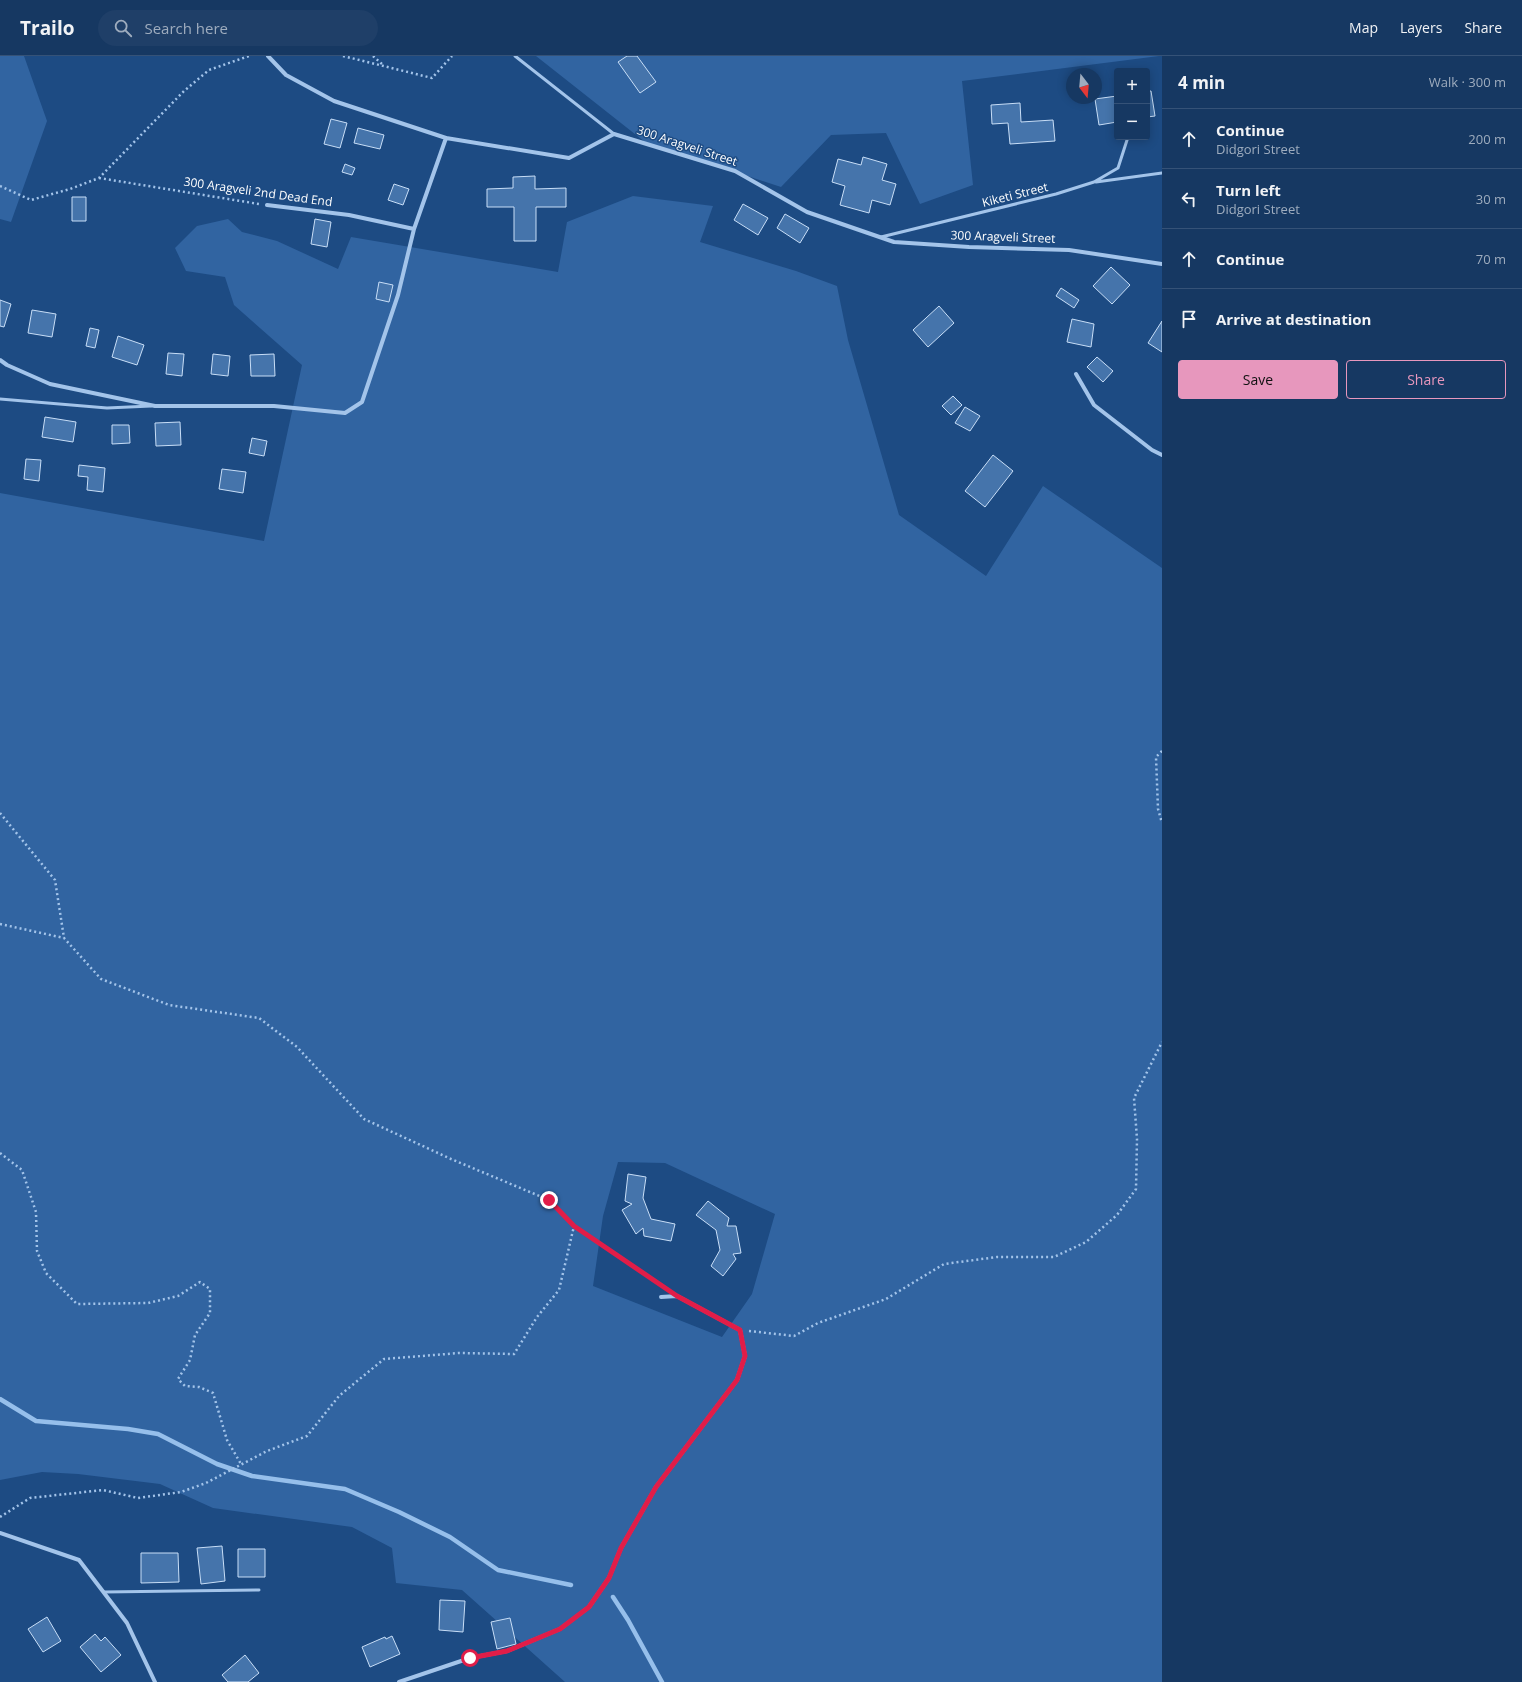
<!DOCTYPE html>
<html lang="en">
<head>
<meta charset="utf-8">
<style>
  :root { --surface:#163862; --page:#1f3f68; --text:#f1f3f6; --muted:#9eacbe; --line:#355277; --accent:#e797bd }
  body { margin:0; font-family:"Open Sans",sans-serif; background:var(--page); color:var(--text) }
  .controls { position:absolute; right:12px; top:12px; display:grid; overflow:hidden; border-radius:4px; box-shadow:0 2px 10px #0003 }
  .controls button { width:36px; height:36px; display:grid; place-items:center; padding:0; border:0; border-bottom:1px solid var(--line); background:var(--surface); color:var(--text); font:20px sans-serif }
  .compass { position:absolute; left:1066px; top:12px; width:36px; height:36px; border-radius:50%; background:var(--surface); box-shadow:0 2px 10px #0003; rotate:164deg }
  .stop { position:absolute; width:12px; height:12px; margin:-9px; border:3px solid #e11d48; border-radius:50%; background:#fff }
  .stop.end { background:#e11d48; border-color:#fff; box-shadow:0 1px 4px #0008 }
  .list { margin:0; padding:0; list-style:none }
  h2 { display:flex; justify-content:space-between; align-items:center; height:52px; margin:0; padding:0 16px; font-size:17px }
  h2 small { font-size:13px; font-weight:400; color:var(--muted) }
  .list li { display:grid; grid-template-columns:26px 1fr auto; gap:12px; align-items:center; box-sizing:border-box; height:60px; padding:0 16px; border-top:1px solid var(--line) }
  .list b { display:block; font-size:15px; white-space:nowrap }
  .list p { margin:0; font-size:13px; white-space:nowrap; color:var(--muted) }
  .list em { font-size:13px; font-style:normal; color:var(--muted) }
  .actions { display:flex; gap:8px; padding:12px 16px }
  .actions a { flex:1; padding:9px 0; border:1px solid var(--accent); border-radius:4px; text-align:center; font-size:14px; color:var(--accent) }
  .actions .main { background:var(--accent); color:#111 }
  .icon { flex:none; width:22px; height:22px; fill:none; stroke:currentColor; stroke-width:2; stroke-linecap:round; stroke-linejoin:round }
  .map { position:relative; flex:none; width:1162px; height:1626px; overflow:hidden }
  header { display:flex; align-items:center; gap:24px; box-sizing:border-box; height:56px; padding:0 20px; background:var(--surface); border-bottom:1px solid var(--line) }
  header strong { font-size:19px }
  nav { display:flex; gap:22px; margin-inline-start:auto; font-size:14px }
  .search { width:280px; height:36px; background:var(--page); display:flex; align-items:center; gap:10px; box-sizing:border-box; padding:0 14px; border-radius:22px; color:var(--muted); font-size:15px }
  main { display:flex }
  aside { flex:1; background:var(--surface) }
  .map>svg:first-child { display:block }
  .green { fill:#3164a1; fill-rule:evenodd }
  .lines { fill:none; stroke-linecap:round; stroke-linejoin:round }
  .stream { stroke:#96bfeb; stroke-width:4.5 }
  .building { fill:#4574ab; stroke:#c8def7 }
  .path { stroke:#a3c4ea; stroke-width:2.5; stroke-dasharray:2 3; stroke-linecap:butt }
  .lane { stroke:#a3c4ea; stroke-width:3 }
  .street { stroke:#a3c4ea; stroke-width:4 }
  .route { stroke:#e11d48; stroke-width:5 }
  .labels { text-anchor:middle; stroke-width:3; stroke-linejoin:round; paint-order:stroke }
  .street-label { font-size:12px; fill:#fff; stroke:#1d4b83 }
</style>
</head>
<body>
<header>
<strong>Trailo</strong>
<div class="search"><svg class="icon" aria-label="search" viewBox="0 0 24 24"><circle cx="10" cy="10" r="6"/><path d="M15 15l6 6"/></svg>Search here</div>
<nav><a>Map</a><a>Layers</a><a>Share</a></nav>
</header>
<main>
<div class="map">
<svg width="1162" height="1626" viewBox="0 0 1162 1626">
  <rect width="100%" height="100%" fill="#1d4b83"/>
  <path class="green" d="M0 0H24L47 65 11 166 0 163Z
    M536 0H1159L962 25 973 129 920 148 886 77 831 79 781 131 645 86Z
    M633 140 713 150 700 186 796 215 837 230 848 284 899 459 986 520 1043 430 1162 512V1626H565L462 1534 396 1527 392 1492 352 1471 213 1452 160 1428 78 1418 42 1416 0 1424V437L264 485 302 309 234 249 225 221 186 215 175 192 197 170 228 163 242 176 277 185 338 213 351 181 558 216 567 166ZM618 1106 665 1107 775 1158 752 1238 722 1281 593 1230 603 1160Z"/>
  <g class="lines">
    <path class="stream" d="M0 1343 36 1365 128 1373 158 1378 217 1408 252 1420 345 1433 399 1456 450 1481 498 1514 571 1529
      M613 1541 628 1564 662 1626"/>
  </g>
  <path class="building" d="M627 0H637L656 26 640 37 618 6Z
    M1147 35H1151L1155 60 1147 61Z
    M1117 40V66L1099 69 1095 43Z
    M1020 47 1021 66 1053 64 1055 85 1010 88 1008 67 992 68 991 49Z
    M331 63 347 67 340 92 324 88Z
    M358 72 384 79 380 93 354 87Z
    M863 101 887 108 882 124 896 128 890 149 872 144 869 157 840 149 845 130 832 126 838 103 861 109Z
    M345 108 355 112 352 119 342 116Z
    M535 120V133L566 132V151H536V185H514V151H487V133L513 132V121Z
    M394 128 409 133 403 149 388 144Z
    M72 141H86V165H72Z
    M743 148 768 162 758 179 734 164Z
    M785 158 809 172 800 187 777 172Z
    M315 163 331 166 327 191 311 188Z
    M1111 211 1130 229 1112 248 1093 230Z
    M379 226 393 229 389 246 376 243Z
    M1061 232 1079 244 1074 252 1056 240Z
    M0 244 11 248 4 271 0 270Z
    M939 250 954 267 928 291 913 274Z
    M32 254 56 258 52 281 28 277Z
    M1072 263 1094 268 1091 291 1067 286Z
    M1162 265V296L1148 287Z
    M90 272 99 274 95 292 86 290Z
    M118 280 144 289 137 309 112 301Z
    M168 297 184 298 182 320 166 318Z
    M213 298 230 300 228 320 211 318Z
    M274 298 275 320H251L250 299Z
    M1097 301 1113 315 1103 326 1087 311Z
    M953 340 962 349 951 359 942 350Z
    M965 351 980 360 970 375 955 367Z
    M45 361 76 366 73 386 42 381Z
    M180 366 181 389 156 390 155 367Z
    M112 369H129L130 387 112 388Z
    M252 382 267 385 264 400 249 397Z
    M993 399 1013 415 985 451 965 435Z
    M26 403 41 404 39 425 24 423Z
    M79 409 105 412 103 436 87 434 88 421 78 420Z
    M222 413 246 416 243 437 219 433Z
    M628 1118 646 1121 643 1142 651 1163 675 1168 671 1185 644 1180 643 1172 636 1178 622 1154 632 1148 625 1145Z
    M708 1145 729 1162 727 1170H736L741 1197 733 1198 736 1203 723 1220 711 1210 720 1194 716 1174 696 1159Z
    M222 1490 225 1525 201 1528 197 1492Z
    M238 1493H265V1521H238Z
    M141 1497H178L179 1526 141 1527Z
    M440 1544 465 1545 463 1576 439 1574Z
    M47 1561 61 1585 43 1596 28 1573Z
    M510 1562 516 1588 497 1593 491 1566Z
    M95 1578 101 1585 105 1581 121 1599 101 1616 80 1591Z
    M392 1580 400 1598 370 1611 362 1591 385 1581 386 1583Z
    M245 1599 259 1617 248 1626H228L222 1619Z"/>
  <g class="lines">
    <path class="path" d="M343 0 432 22 452 0
      M373 0 383 9
      M99 122 259 148
      M0 130 31 144 70 133 99 122 184 35 209 14 249 0
      M1162 695 1156 701 1158 753 1162 767
      M0 757 55 824 64 882
      M0 868 64 882 101 923 169 949 259 962 297 991 364 1063 451 1103 549 1144 574 1170 664 1231
      M0 1097 22 1114 36 1156 37 1195 46 1217 77 1248 148 1247 178 1240 200 1226 210 1233V1257L195 1279 190 1304 178 1323 185 1330 199 1331 213 1337 227 1384 241 1408
      M749 1275 794 1280 818 1267 886 1243 944 1208 997 1201H1054L1086 1186 1117 1159 1136 1133 1137 1083 1134 1042 1162 986
      M0 1461 30 1442 103 1434 138 1442 181 1436 206 1427 267 1395 307 1380 339 1340 384 1303 459 1297 514 1298 537 1261 559 1234 574 1170"/>
    <path class="lane" d="M515 0 614 78
      M1096 126 1162 117
      M881 181 1056 138 1094 126 1118 112 1128 81
      M0 343 107 352 151 350
      M104 1536 259 1534"/>
    <path class="street" d="M268 0 286 19 334 45 446 82 569 102 614 78 735 115 807 156 894 186 969 191 1069 194 1162 208
      M267 149 349 159 414 173
      M0 304 7 309 50 328 155 350H274L345 357 362 346 398 239 414 173 446 82
      M1076 318 1094 349 1152 394 1162 399
      M0 1477 79 1504 127 1567 155 1626
      M399 1626 470 1602 507 1595 560 1573 589 1551 609 1522 621 1492 656 1431 737 1324 745 1300 740 1274 677 1240 661 1241"/>
  </g>
  <g class="lines">
    <path class="route" d="M470 1602 507 1595 560 1573 589 1551 609 1522 621 1492 656 1431 737 1324 745 1300 740 1274 677 1240 574 1170 549 1144"/>
  </g>
  <g class="labels">
    <g class="street-label">
      <text transform="translate(687 90) rotate(18)" y="4">300 Aragveli Street</text>
      <text transform="translate(258 136) rotate(8)" y="4">300 Aragveli 2nd Dead End</text>
      <text transform="translate(1015 139) rotate(-14)" y="4">Kiketi Street</text>
      <text transform="translate(1003 181) rotate(2)" y="4">300 Aragveli Street</text>
    </g>
  </g>
</svg>
<div class="controls">
<button>+</button>
<button>−</button>
</div>
<svg class="compass" viewBox="-18 -18 36 36"><path d="M0-13l5 13h-10z" fill="#e53935"/><path d="M0 13l5-13h-10z" fill="#9eacbe"/></svg>
<div class="stop" style="left:470px;top:1602px"></div>
<div class="stop end" style="left:549px;top:1144px"></div>
</div>
<aside>
<h2>4 min<small>Walk · 300 m</small></h2>
<ul class="list">
<li><svg class="icon" aria-label="ahead" viewBox="0 0 24 24"><path d="M12 20V5M6 11l6-6 6 6"/></svg><div><b>Continue</b><p>Didgori Street</p></div><em>200 m</em></li>
<li><svg class="icon" aria-label="left" viewBox="0 0 24 24"><path d="M17 20v-9H6M10 6l-5 5 5 5"/></svg><div><b>Turn left</b><p>Didgori Street</p></div><em>30 m</em></li>
<li><svg class="icon" aria-label="ahead" viewBox="0 0 24 24"><path d="M12 20V5M6 11l6-6 6 6"/></svg><div><b>Continue</b></div><em>70 m</em></li>
<li><svg class="icon" aria-label="arrive" viewBox="0 0 24 24"><path d="M6 21V4h12l-3 4 3 4H6"/></svg><div><b>Arrive at destination</b></div></li>
</ul>
<div class="actions"><a class="main">Save</a><a>Share</a></div>
</aside>
</main>
</body>
</html>
